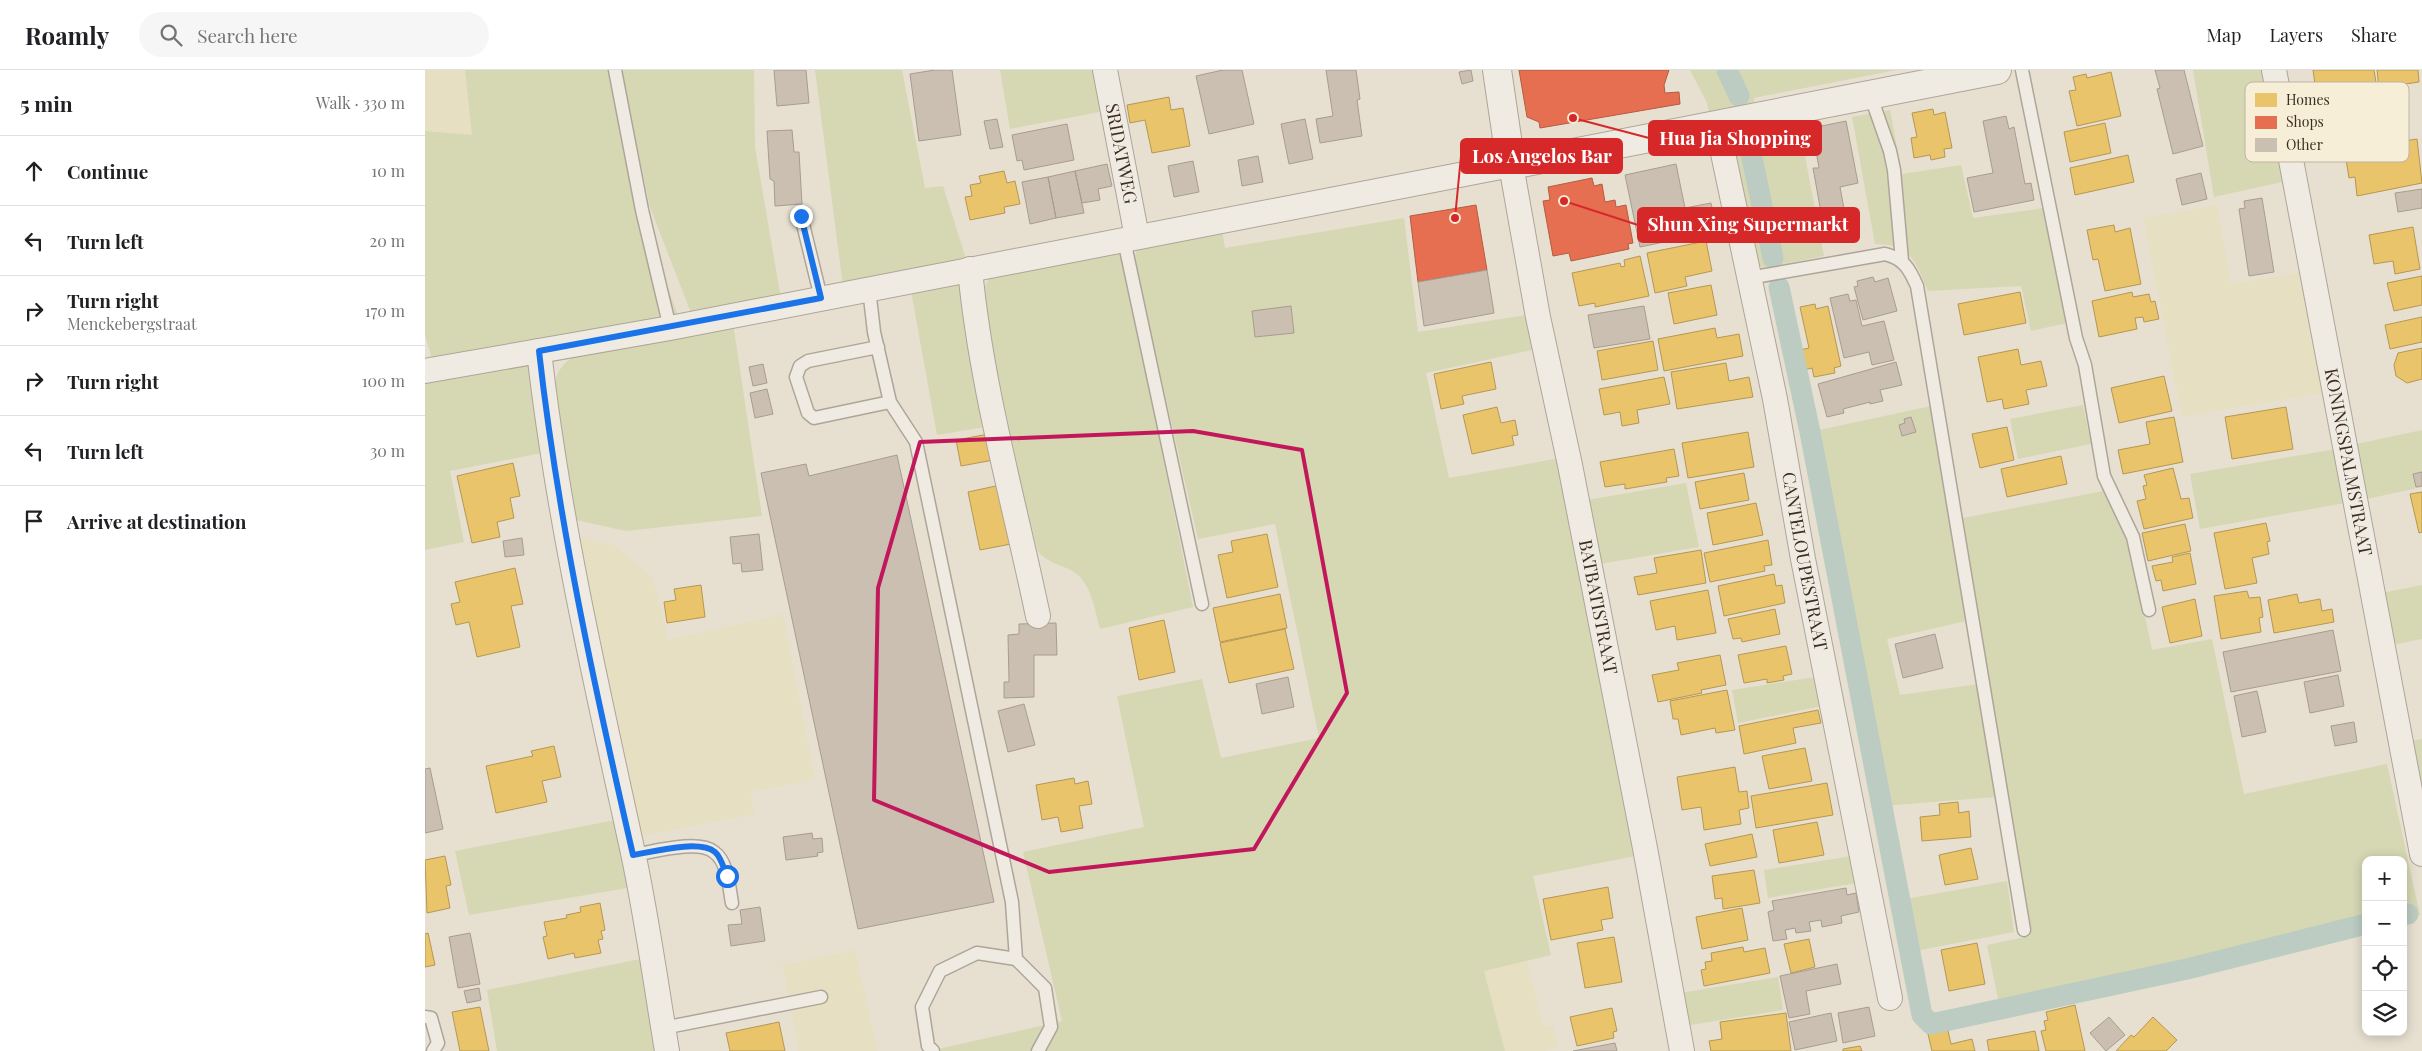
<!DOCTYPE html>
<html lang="en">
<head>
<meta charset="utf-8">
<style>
  :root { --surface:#fff; --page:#f6f6f6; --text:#202124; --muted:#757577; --line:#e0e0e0 }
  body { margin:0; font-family:"Playfair Display",serif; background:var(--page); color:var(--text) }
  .controls { position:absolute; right:15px; bottom:15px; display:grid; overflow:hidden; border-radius:10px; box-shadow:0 2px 12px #0003 }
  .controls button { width:45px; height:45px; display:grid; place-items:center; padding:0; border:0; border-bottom:1px solid var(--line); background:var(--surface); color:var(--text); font:25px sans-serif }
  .stop { position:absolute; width:15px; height:15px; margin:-11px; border:4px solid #1a73e8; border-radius:50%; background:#fff }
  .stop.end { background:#1a73e8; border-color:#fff; box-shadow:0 1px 5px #0008 }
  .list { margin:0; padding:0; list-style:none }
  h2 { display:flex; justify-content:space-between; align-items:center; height:65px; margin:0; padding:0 20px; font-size:21px }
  h2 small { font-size:16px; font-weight:400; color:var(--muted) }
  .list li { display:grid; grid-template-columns:32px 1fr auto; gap:15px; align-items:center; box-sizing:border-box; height:70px; padding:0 20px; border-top:1px solid var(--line) }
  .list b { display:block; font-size:19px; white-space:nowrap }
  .list p { margin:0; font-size:16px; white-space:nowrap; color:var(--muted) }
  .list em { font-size:16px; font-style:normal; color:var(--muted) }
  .icon { flex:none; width:28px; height:28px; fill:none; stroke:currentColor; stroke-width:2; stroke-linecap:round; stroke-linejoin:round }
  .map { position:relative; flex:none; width:1997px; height:981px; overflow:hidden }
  header { display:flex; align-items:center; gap:30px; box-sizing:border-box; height:70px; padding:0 25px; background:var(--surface); border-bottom:1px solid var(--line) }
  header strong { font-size:24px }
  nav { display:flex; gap:28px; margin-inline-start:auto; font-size:18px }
  .search { width:350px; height:45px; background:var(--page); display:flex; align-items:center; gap:12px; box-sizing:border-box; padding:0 18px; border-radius:28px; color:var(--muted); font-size:19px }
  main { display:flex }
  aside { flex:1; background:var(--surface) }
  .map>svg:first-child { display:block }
  .farmland { fill:#e6dfc2 }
  .green { fill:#d6d7b3 }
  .homes { fill:#e9c46a; stroke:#b59754 }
  .shops { fill:#e76f51; stroke:#b45c42 }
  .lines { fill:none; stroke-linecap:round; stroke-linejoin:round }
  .canal { stroke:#bcccc2; stroke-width:21 }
  .building { fill:#cbbfb2; stroke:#a89c90 }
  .service-casing { stroke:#ada599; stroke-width:15 }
  .minor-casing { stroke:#ada599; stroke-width:26 }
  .tertiary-casing { stroke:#ada599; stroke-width:30 }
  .service { stroke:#efebe3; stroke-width:12 }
  .minor { stroke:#efebe3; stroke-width:24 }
  .tertiary { stroke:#efebe3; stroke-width:28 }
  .route { stroke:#1a73e8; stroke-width:6 }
  .marked { fill:none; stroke:#c2185b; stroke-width:4; stroke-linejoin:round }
  .labels { text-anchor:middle; stroke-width:5; stroke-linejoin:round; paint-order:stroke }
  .street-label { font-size:18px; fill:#3d2e20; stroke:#f7eed8 }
  .key { fill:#f7eed8; stroke:#bfb4a1; stroke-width:1 }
  .key-label { font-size:14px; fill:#3d2e20 }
  .leader { fill:none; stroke:#d62828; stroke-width:2 }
  .callout-dot { fill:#d62828; stroke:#f7eed8; stroke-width:2 }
  .callout { fill:#d62828; stroke:#d62828; stroke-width:2 }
  .callout-label { font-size:19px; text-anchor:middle; font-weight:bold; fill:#fff }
</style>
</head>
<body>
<header>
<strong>Roamly</strong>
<div class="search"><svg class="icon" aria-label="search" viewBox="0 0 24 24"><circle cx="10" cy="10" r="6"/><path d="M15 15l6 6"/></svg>Search here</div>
<nav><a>Map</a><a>Layers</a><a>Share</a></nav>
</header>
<main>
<aside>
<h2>5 min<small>Walk · 330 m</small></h2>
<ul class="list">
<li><svg class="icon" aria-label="ahead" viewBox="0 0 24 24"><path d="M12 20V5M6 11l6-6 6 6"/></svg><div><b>Continue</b></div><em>10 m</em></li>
<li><svg class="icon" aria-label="left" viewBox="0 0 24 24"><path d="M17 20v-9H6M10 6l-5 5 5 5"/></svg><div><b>Turn left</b></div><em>20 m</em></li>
<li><svg class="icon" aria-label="right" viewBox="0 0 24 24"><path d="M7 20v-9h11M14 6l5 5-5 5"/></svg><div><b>Turn right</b><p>Menckebergstraat</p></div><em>170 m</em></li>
<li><svg class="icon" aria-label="right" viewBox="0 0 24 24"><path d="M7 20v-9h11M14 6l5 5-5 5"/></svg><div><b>Turn right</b></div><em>100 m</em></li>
<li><svg class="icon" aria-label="left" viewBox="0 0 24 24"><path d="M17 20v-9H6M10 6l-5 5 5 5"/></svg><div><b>Turn left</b></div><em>30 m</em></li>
<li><svg class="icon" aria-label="arrive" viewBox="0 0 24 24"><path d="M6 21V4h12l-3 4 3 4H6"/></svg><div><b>Arrive at destination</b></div></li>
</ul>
</aside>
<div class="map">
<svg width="1997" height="981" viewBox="0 0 1997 981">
  <rect width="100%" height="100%" fill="#e7e0d1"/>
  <path class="farmland" d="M0 0H40L47 65 0 61Z
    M1792 135 1806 214 1878 202 1899 323 1757 347 1718 148Z
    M152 467 189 475 228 508 243 570 358 544 390 709 326 722 329 744 213 767Z
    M430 880 453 981H374L357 895Z
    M1102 891 1118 955 1128 957 1133 978 1119 981H1080L1059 900Z"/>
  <path class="green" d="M40 0H183L212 136 254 248 7 289 0 265V61L47 65Z
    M196 0H329L330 77 356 229 266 243 225 137Z
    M390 0H477L500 118 518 116 542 192 418 216Z
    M575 0H673L680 41 585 59Z
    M1265 0H1471L1329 28 1330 39 1285 47 1282 33Z
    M1768 0H1837L1857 112 1789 127Z
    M1465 40 1477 104 1536 95 1548 148 1619 138 1642 253 1606 261 1596 216 1503 221C1490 191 1486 174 1450 174L1427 47Z
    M1374 55 1399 186 1338 198 1326 190 1304 74 1311 66Z
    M979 148 993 262 1101 245 1107 280 1001 303 1024 408 1135 388 1211 786 1108 806 1126 885 1059 901 1080 981H504L637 951 598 782 719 757 692 626 777 609 796 688 894 668 850 454 773 469 709 189 712 180 721 175 797 160 800 178Z
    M693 179 697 185 768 537 675 559C670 540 666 513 649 502 636 494 621 493 612 480L582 363 561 250 560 216 566 205Z
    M543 210 566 356 512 365 486 221Z
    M308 253 337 446 201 461 146 449C141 416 123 333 132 305 136 296 142 291 150 285Z
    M99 293 112 297 122 382 25 401 39 472 0 480V311Z
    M1658 335 1666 374 1593 389 1585 349Z
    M1506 336 1541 551 1462 569 1475 625 1553 614 1571 727 1457 736 1385 362Z
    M1997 360V417L1937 430 1927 375Z
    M1911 379 1920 433 1775 459 1765 404Z
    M1261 413 1274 477 1175 494 1162 430Z
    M1678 421 1705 474 1727 580 1787 569 1819 724 1962 694 1995 845H1978V790H1941V854L1762 899 1575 939 1562 875 1605 866 1538 448Z
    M1997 515V569L1967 575 1957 523Z
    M1397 606 1402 635 1313 653 1307 620Z
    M1997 669V748L1982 672Z
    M196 749 208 817 44 845 30 781Z
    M1427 786 1432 813 1343 828 1339 800Z
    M1582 811 1589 862 1485 882 1475 830Z
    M220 888 236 981H72L62 920Z
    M1353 907 1358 940 1260 956 1255 923Z"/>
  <path class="homes" d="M1888 0H1949L1958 54 1934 58 1931 41 1911 45 1908 25 1892 28Z
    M1952 0H1993L1994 12 1954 18Z
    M1686 2 1696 46 1652 56 1644 21 1651 20 1648 7 1661 4 1662 8Z
    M744 27 746 40 758 38 765 76 727 83 720 50 705 53 702 35Z
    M1508 39 1509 45 1520 42 1527 78 1519 79 1520 87 1506 90 1505 85 1489 88 1486 68 1492 67 1487 43Z
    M1680 53 1686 83 1645 92 1639 62Z
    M1992 69 1997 113 1932 126 1930 107 1924 108 1920 83 1950 78 1951 85 1961 83 1960 74Z
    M1703 85 1709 112 1650 125 1645 98Z
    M579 101 582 113 590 111 595 134 579 137 580 143 545 150 540 127 547 126 545 115 556 113 554 106Z
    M1689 155 1690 162 1705 158 1716 214 1680 221 1673 189 1668 190 1662 160Z
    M1988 157 1995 199 1970 204 1968 191 1949 194 1944 165Z
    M1281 171 1287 201 1260 207 1262 216 1230 223 1222 183Z
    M1215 186 1224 226 1170 237V233L1154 236 1147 203 1195 193 1196 197 1200 196 1199 190Z
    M1997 206V235L1969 241 1962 213Z
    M1286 215 1292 245 1249 254 1243 223Z
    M1595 222 1601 253 1539 265 1533 234Z
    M1707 222 1708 227 1724 224 1726 232 1730 231 1734 249 1719 252 1718 247 1710 248 1712 259 1674 267 1667 231Z
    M1390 234 1391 239 1403 236 1416 296 1409 298 1410 303 1389 307 1387 298 1379 300 1375 280 1384 278 1375 237Z
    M1997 247V272L1965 279 1960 255Z
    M1290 258 1292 268 1314 264 1318 286 1239 301 1233 269Z
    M1228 271 1233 300 1177 310 1172 281Z
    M1997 278V309L1982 313 1971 306 1969 295 1973 283Z
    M1593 279 1596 295 1616 291 1622 316 1601 320 1604 334 1579 339 1577 329 1562 332 1553 287Z
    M1066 292 1071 319 1037 326 1039 334 1016 339 1009 304Z
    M1301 293 1304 311 1324 307 1328 327 1252 339 1246 302Z
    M1739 306 1747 341 1694 353 1686 318Z
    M1239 307 1245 334 1212 340 1214 353 1197 356 1195 342 1179 345 1174 319Z
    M1072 337 1076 353 1090 350 1093 365 1087 366 1089 375 1047 384 1038 345Z
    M1861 337 1868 379 1807 389 1800 347Z
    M1749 347 1758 392 1698 404 1693 380 1725 374 1721 352Z
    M1582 357 1589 390 1555 398 1547 364Z
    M1323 362 1329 397 1263 408 1257 373Z
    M569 363 574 389 536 396 531 370Z
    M1249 379 1254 406 1241 408 1242 412 1200 419V414L1180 417 1175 392Z
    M1636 386 1642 414 1582 427 1576 399Z
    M88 393 95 426 85 428 89 448 72 452 75 467 47 473 32 406Z
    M1748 398 1756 429 1764 428 1768 448 1719 459 1712 431 1721 429 1718 416 1722 415 1719 405Z
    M1319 403 1324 430 1275 439 1270 412Z
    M580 414 591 473 555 480 543 422Z
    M1997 422V462L1994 463 1985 424Z
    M1331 433 1338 465 1288 475 1282 443Z
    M1841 453 1845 471 1842 472 1844 484 1827 488 1832 513 1800 519 1789 463Z
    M1760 454 1766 481 1723 491 1717 463Z
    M842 464 853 517 802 528 793 485 808 482 806 471Z
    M1343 470 1347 495 1339 496 1340 501 1285 512 1279 483Z
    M1276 480 1281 513 1213 525 1209 507 1232 503 1229 488Z
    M1765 483 1771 514 1738 521 1736 510 1731 511 1727 496 1748 492 1747 487Z
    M90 498 98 534 86 536 95 577 52 587 44 552 31 555 26 534 35 532 30 512Z
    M1349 504 1351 516 1357 515 1360 533 1299 546 1293 516Z
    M276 515 280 547 242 553 239 532 251 530 249 519Z
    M1283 520 1291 563 1252 570 1250 556 1231 560 1225 531Z
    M1822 521 1824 528 1835 527 1838 547 1834 548 1836 562 1796 569 1789 526Z
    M855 524 862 558 795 572 788 538Z
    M1872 524 1874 533 1895 529 1897 541 1907 539 1909 552 1849 563 1843 530Z
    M1770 529 1777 566 1745 573 1737 537Z
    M1350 539 1355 564 1317 572 1316 568 1308 569 1303 549Z
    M739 550 750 602 714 610 704 558Z
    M860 559 869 599 804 613 795 573Z
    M1361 576 1367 604 1358 606 1359 610 1342 613V609L1319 613 1313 585Z
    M1295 585 1301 615 1276 620 1277 623 1233 632 1227 605 1254 600 1252 593Z
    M1302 620 1310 660 1291 663 1290 658 1256 665 1253 649H1248L1245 631Z
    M1393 640 1396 653 1368 658 1371 673 1319 684 1314 656Z
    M129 676 136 707 117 711 122 732 71 743 61 696 108 686 106 681Z
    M1380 678 1387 711 1344 719 1337 686Z
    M1310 697 1314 722 1322 721 1324 738 1314 740 1316 754 1279 760 1276 737 1257 740 1252 707Z
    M649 708 650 714 663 711 667 734 654 736 658 758 636 762 633 747 617 750 611 715Z
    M1402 713 1408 745 1331 758 1326 726Z
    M1533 732 1534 743 1544 741 1546 767 1497 771 1495 747 1515 745 1514 734Z
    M1392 752 1399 785 1354 793 1348 760Z
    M1327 764 1332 787 1285 796 1280 774Z
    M1546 778 1553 809 1520 815 1514 785Z
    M20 786 26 815 21 816 25 838 2 843 0 790Z
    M1329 800 1335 833 1298 839 1297 828 1290 829 1287 806Z
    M1183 817 1188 848 1176 850 1178 860 1126 870 1118 829Z
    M175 833 180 860 176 861 178 869 173 870 176 883 150 888 149 883 123 889 118 867 122 866 119 852 142 848 141 845 156 842 155 837Z
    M1317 838 1323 870 1277 879 1271 847Z
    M3 863 10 895 0 897V864Z
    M1189 867 1197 912 1160 918 1152 873Z
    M1384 869 1390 897 1366 903 1359 874Z
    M1552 873 1560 914 1524 921 1516 880Z
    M1318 877 1319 882 1340 878 1345 903 1279 916 1276 900 1281 899 1280 892 1287 891 1286 883Z
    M1650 935 1660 981H1621L1616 961 1621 960 1619 951 1623 950 1621 942Z
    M55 937 64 981H35L27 942Z
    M1187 938 1192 961 1188 962 1189 968 1152 976 1145 947Z
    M1361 943 1366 981H1286L1284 971 1297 969 1295 952Z
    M1728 947 1752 970 1741 981H1691L1706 965 1709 967Z
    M354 952 360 981H305L301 963Z
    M1522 956 1526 974 1547 969 1550 981H1507L1502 960Z
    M1610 961 1614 981H1564L1562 970Z
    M1435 976 1437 981H1418V979Z"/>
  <path class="shops" d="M1094 0H1244L1239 15 1240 23 1254 22 1255 34 1115 58 1114 52 1102 47Z
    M1167 108 1169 116 1177 114 1180 132 1190 130 1191 137 1201 135 1208 173 1203 174 1204 179 1146 191 1144 183 1128 186 1118 131 1125 130 1123 117Z
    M1051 135 1062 200 993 212 985 146Z"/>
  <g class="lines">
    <path class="canal" d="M1302 0 1314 26
      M1323 69 1348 188
      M1354 217 1385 362 1497 945 1506 954 1762 899 1941 854
      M1978 845 1983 844"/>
  </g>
  <path class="building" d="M349 0H381L384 33 352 36Z
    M510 0H527L536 65 494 71 485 4Z
    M798 0H817L829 54 784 64 771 6Z
    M901 0H931L935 29 932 30 937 66 895 73 891 49 908 46Z
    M1046 0 1048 11 1037 14 1034 2Z
    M1730 0H1759L1778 76 1748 84 1732 19 1735 18Z
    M1581 46 1584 59 1589 57 1600 114 1606 113 1609 130 1549 142 1542 108 1568 103 1558 51Z
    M572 49 578 77 565 79 559 51Z
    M880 49 888 89 864 94 856 54Z
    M1421 51 1433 113 1415 117 1424 166 1401 170 1388 98H1394L1387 58Z
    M642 54 649 90 599 100 597 90 592 91 587 65Z
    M367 60 369 82H374L377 134 350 136 349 111 345 109 342 61Z
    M833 86 838 112 817 116 813 90Z
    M768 91 774 122 749 127 743 96Z
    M682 94 687 116 673 119 675 130 657 133 650 101Z
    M1251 94 1260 138 1286 133 1292 161 1215 177 1200 105Z
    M650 101 659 143 631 148 623 107Z
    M1776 103 1782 129 1757 135 1751 109Z
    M623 107 631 148 605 154 597 112Z
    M1997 119V138L1973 142 1970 123Z
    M1837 128 1849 202 1824 206 1814 139 1820 138 1819 131Z
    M1062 200 1069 243 999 256 993 212Z
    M1448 207 1450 212 1463 208 1472 241 1438 250 1429 217 1433 216 1432 211Z
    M1423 224 1425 231 1431 230 1437 256 1459 251 1469 290 1447 295 1444 282 1419 288 1405 228Z
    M866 236 869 263 830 267 827 241Z
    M1219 236 1225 269 1169 278 1163 245Z
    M1471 292 1477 315 1455 320 1458 331 1445 334V332L1418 339 1419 343 1402 347 1393 314Z
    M338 294 342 313 328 316 324 297Z
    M342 319 348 344 330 348 325 323Z
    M1486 347 1491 362 1477 366 1474 355 1480 353 1479 349Z
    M472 385 569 832 433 859 336 403 381 394 384 406Z
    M1997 402V416L1991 417 1988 404Z
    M334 464 338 500 317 502 316 493 308 494 305 467Z
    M97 468 99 485 80 487 78 471Z
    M631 553 632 585H609V627L579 628V612H584L583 565 594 564V554Z
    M1908 560 1916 601 1806 622 1798 582Z
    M1510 564 1518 598 1478 608 1470 574Z
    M1913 605 1919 636 1885 643 1879 612Z
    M863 607 869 637 837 644 831 614Z
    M1832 621 1841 662 1817 667 1809 626Z
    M599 634 610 675 583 682 573 641Z
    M1929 652 1932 672 1910 676 1906 656Z
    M5 698 18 759 0 763V699Z
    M387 763 388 769 397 768 398 782 392 783 393 786 361 790 358 767Z
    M1421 818 1422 825 1431 823 1434 842 1416 846 1417 853 1397 857 1396 850 1384 852 1386 861 1371 863 1370 858 1360 860 1362 869 1348 871 1343 842 1349 840 1347 831Z
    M335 837 340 871 306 876 303 855 317 854 315 840Z
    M45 863 55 914 33 918 24 867Z
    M1412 894 1416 914 1381 921 1385 944 1364 948 1355 906Z
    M54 918 56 930 42 933 39 921Z
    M1444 937 1450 966 1418 973 1413 943Z
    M1406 943 1412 971 1370 980 1364 952Z
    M1684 947 1700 965 1681 981 1665 963Z
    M1190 973 1192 981H1148Z"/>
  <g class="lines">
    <g class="service-casing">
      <path id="service" d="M190 0 217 140 245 258
        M1597 0 1651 268 1660 295 1679 406 1708 467 1724 540
        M1445 24 1465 81 1469 100 1477 191
        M376 146 396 228
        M699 170 777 534
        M1324 208 1460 184C1479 189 1484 198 1492 216L1599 860
        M444 219 449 262 465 332 491 372 587 832 591 889
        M453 277 383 291 375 296 371 307 383 343 389 348 465 332
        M208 785C228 782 273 769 289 782 303 792 304 817 307 833
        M0 947 6 948 13 973 8 981
        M238 958 396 927
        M508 981 503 976 497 937 515 901 552 883 591 889 620 918 626 957 613 981"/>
    </g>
    <g class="minor-casing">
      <g id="minor">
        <path id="s1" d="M680 0 712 167"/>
        <path id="s2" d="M1849 0 1997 784"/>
        <path id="s3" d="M1292 55 1350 329 1378 489 1465 928"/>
        <path d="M545 199C556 317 589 431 613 546"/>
        <path d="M114 281C133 450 172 617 208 783 222 848 231 915 242 981"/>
        <path id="s4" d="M0 301 245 258 1086 95 1113 247 1145 395 1220 778 1257 981"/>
      </g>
    </g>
    <g class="tertiary-casing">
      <path id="tertiary" d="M1072 0 1086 95 1572 0"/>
    </g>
    <use href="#service" class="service"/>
    <use href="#minor" class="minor"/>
    <use href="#tertiary" class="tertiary"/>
  </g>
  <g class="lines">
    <path class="route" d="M302 806C299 799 296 787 290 782 274 769 227 782 208 785 170 619 133 451 114 281L396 228 376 146"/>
  </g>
  <path class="marked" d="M768 361 877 380 922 623 829 779 624 802 449 730 453 518 495 372Z"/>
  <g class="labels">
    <g class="street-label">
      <text dy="6" stroke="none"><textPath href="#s1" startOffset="85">SRIDATWEG</textPath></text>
      <text dy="6" stroke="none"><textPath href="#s2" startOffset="399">KONINGSPALMSTRAAT</textPath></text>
      <text dy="6" stroke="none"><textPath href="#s3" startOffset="445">CANTELOUPESTRAAT</textPath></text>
      <text dy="6" stroke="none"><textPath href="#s4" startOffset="1556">BATBATISTRAAT</textPath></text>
    </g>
  </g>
  <rect x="1820" y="12" width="164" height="80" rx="8" class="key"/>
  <rect x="1830" y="23" width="22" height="14" fill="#e9c46a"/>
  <rect x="1830" y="46" width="22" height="13" fill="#e76f51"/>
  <rect x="1830" y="68" width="22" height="14" fill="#cbbfb2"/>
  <g class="key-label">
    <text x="1861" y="35">Homes</text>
    <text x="1861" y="57">Shops</text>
    <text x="1861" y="80">Other</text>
  </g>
  <path class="leader" d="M1148 48L1224 68M1030 148L1036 86M1139 131L1213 155"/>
  <g class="callout-dot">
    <circle cx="1148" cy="48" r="5"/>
    <circle cx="1030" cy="148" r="5"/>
    <circle cx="1139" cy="131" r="5"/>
  </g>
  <g class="callout">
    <rect x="1224" y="51" width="172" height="34" rx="5"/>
    <rect x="1036" y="69" width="161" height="34" rx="5"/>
    <rect x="1213" y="138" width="221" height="34" rx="5"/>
  </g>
  <g class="callout-label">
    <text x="1310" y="75">Hua Jia Shopping</text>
    <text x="1117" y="93">Los Angelos Bar</text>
    <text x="1323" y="161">Shun Xing Supermarkt</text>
  </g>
</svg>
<div class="controls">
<button>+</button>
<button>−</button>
<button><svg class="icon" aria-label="locate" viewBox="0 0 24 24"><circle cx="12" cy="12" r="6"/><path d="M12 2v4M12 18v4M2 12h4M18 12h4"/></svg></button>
<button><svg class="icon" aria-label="layers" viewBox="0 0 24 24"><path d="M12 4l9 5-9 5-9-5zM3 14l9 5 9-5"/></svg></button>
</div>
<div class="stop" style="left:302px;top:806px"></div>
<div class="stop end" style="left:376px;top:146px"></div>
</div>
</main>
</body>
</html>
